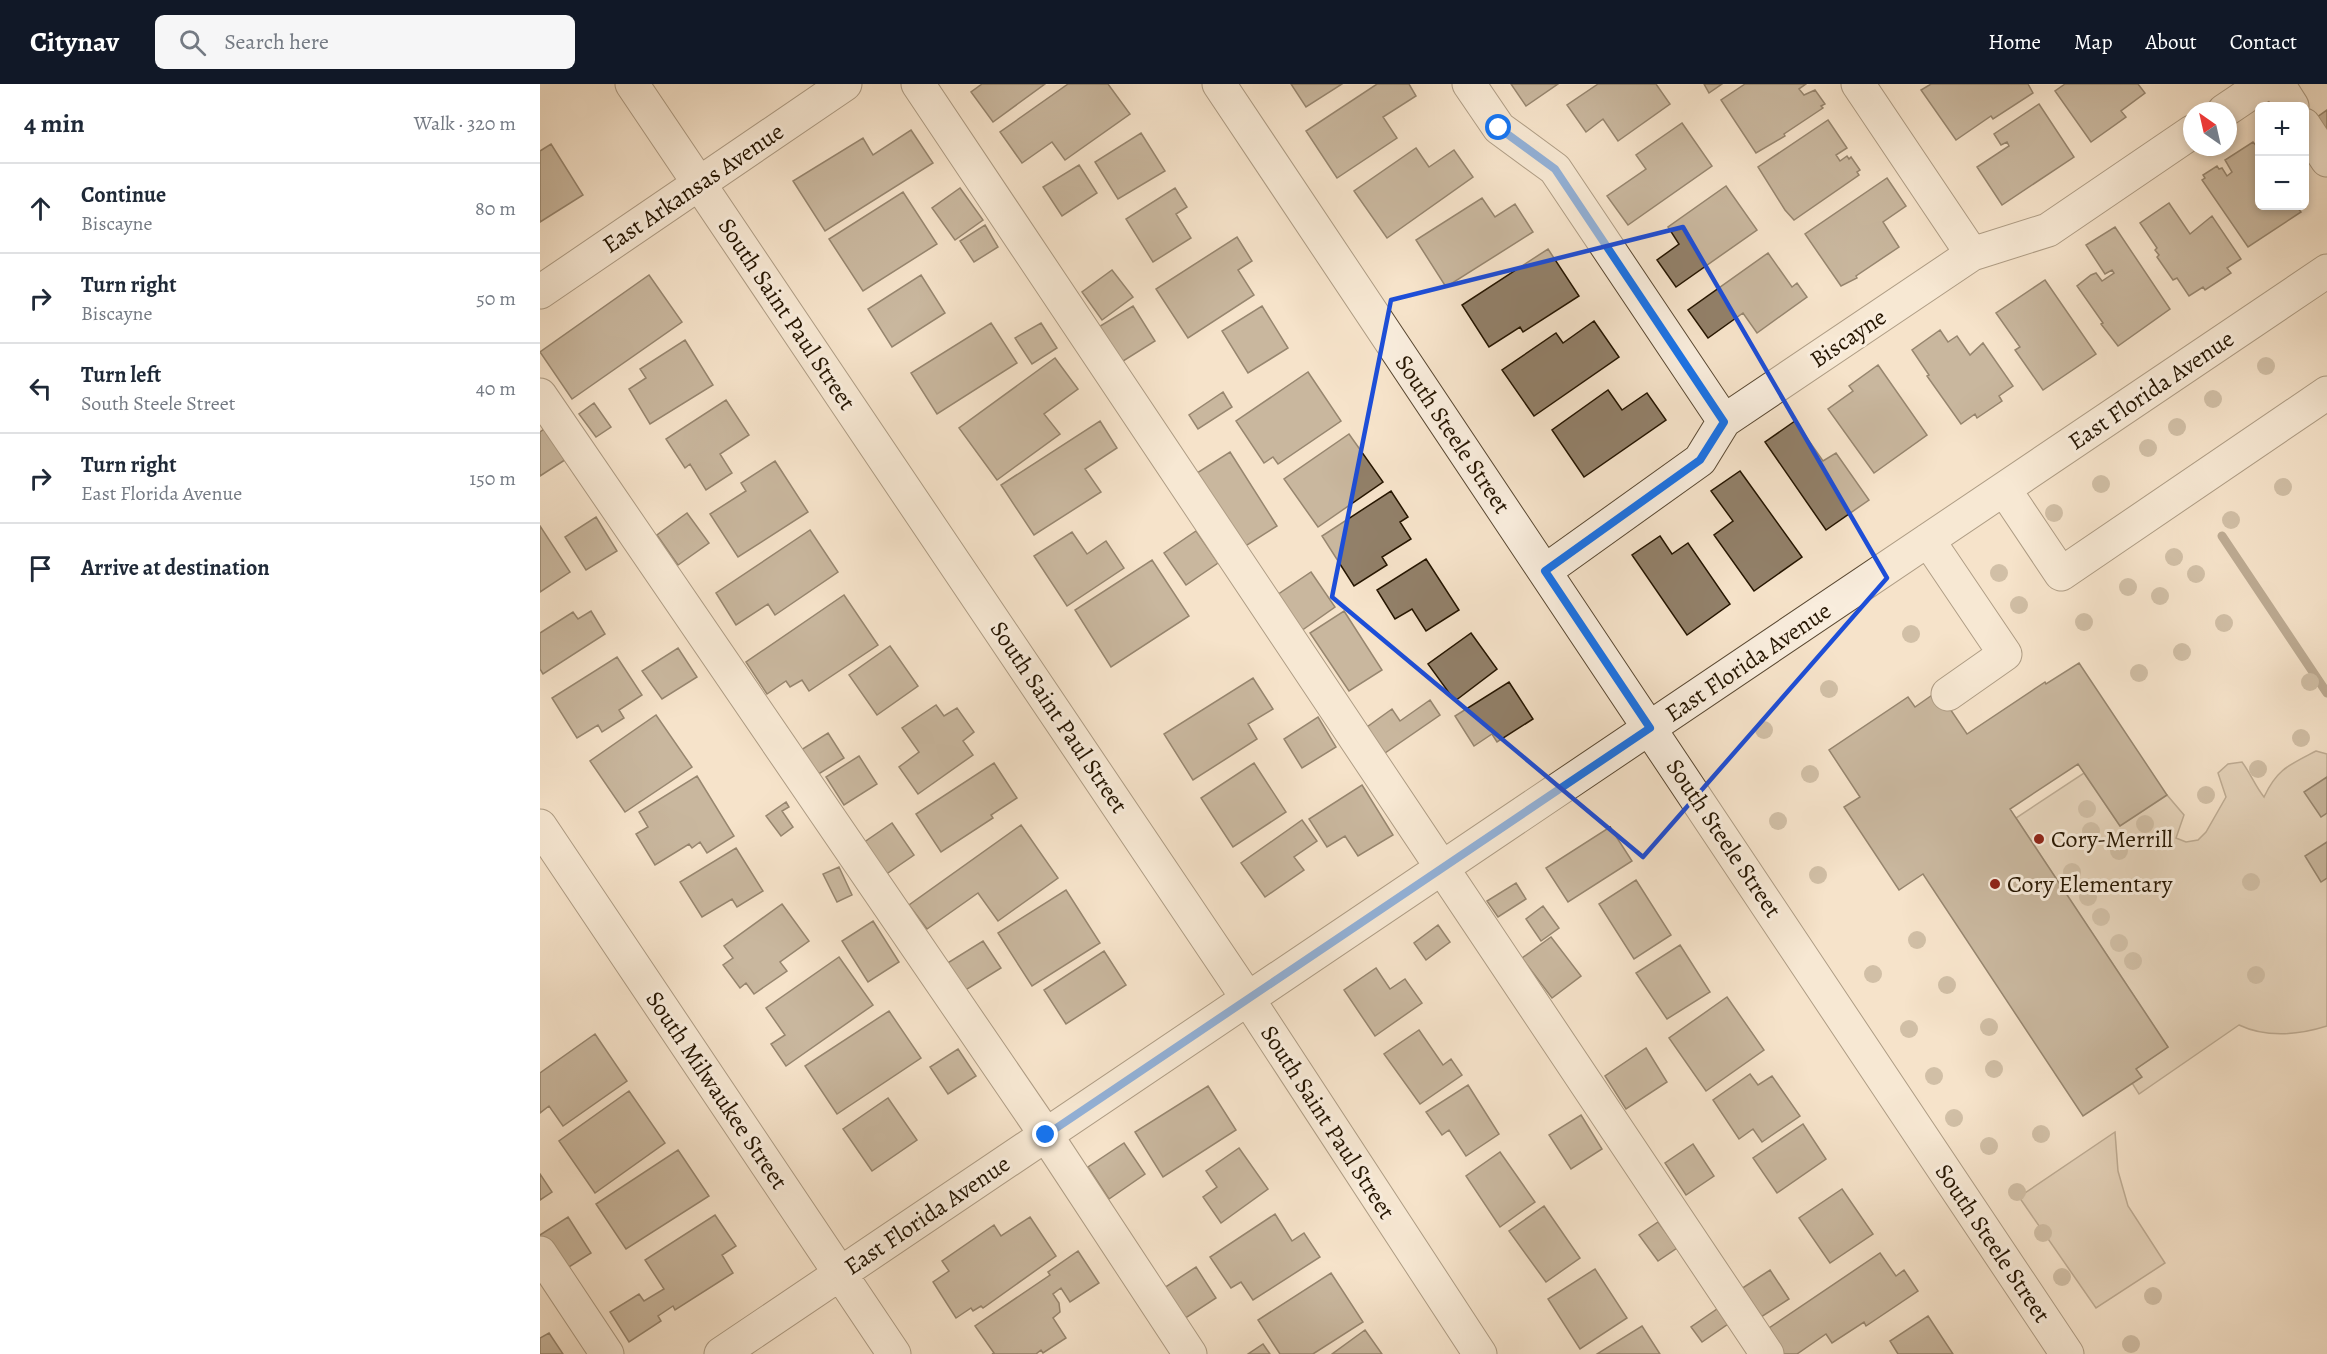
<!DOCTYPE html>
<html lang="en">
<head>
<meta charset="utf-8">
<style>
  :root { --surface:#fff; --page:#f6f6f7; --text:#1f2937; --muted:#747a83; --line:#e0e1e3; --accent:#111827 }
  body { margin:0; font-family:Alegreya,serif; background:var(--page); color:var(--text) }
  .controls { position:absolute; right:18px; top:18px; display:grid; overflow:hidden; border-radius:9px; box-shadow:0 3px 9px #0003 }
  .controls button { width:54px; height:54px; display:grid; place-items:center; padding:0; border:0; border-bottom:2px solid var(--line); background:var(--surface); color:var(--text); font:30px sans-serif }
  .compass { position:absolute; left:1643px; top:18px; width:54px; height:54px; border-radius:50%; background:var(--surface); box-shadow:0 3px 9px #0003; rotate:326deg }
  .stop { position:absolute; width:18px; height:18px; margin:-14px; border:4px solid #1a73e8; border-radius:50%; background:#fff }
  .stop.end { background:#1a73e8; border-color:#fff; box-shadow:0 2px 6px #0008 }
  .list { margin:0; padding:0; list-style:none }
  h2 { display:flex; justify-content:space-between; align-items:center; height:78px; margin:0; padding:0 24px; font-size:26px }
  h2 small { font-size:20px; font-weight:400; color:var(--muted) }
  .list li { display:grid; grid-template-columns:39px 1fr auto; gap:18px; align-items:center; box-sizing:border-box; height:90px; padding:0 24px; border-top:2px solid var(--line) }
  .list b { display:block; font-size:22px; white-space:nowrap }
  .list p { margin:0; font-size:20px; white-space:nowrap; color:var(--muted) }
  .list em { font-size:20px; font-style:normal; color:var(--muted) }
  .icon { flex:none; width:33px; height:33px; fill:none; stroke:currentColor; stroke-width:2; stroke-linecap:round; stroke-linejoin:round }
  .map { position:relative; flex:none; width:1787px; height:1270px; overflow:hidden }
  header { display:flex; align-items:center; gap:36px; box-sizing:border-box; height:84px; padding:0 30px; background:var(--accent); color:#fff }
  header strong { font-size:28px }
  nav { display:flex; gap:33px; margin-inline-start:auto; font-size:21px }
  .search { width:420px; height:54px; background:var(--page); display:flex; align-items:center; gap:15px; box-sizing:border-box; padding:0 21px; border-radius:9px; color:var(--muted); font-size:22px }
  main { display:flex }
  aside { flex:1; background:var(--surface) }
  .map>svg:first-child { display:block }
  .green { fill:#d2c0a8; stroke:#7c6a54; stroke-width:1.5 }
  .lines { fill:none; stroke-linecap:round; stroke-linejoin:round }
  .stream { stroke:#786750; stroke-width:9 }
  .building { fill:#928069; stroke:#251500; stroke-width:1.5 }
  .minor-casing { stroke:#594832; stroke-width:35 }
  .minor { stroke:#f9eddd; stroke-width:33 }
  .tree { fill:#a5937b }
  .route { stroke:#1a73e8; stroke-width:8 }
  .marked { fill:none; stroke:#1d4ed8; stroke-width:4.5; stroke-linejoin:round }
  .poi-dot { fill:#8f2418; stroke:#f9eddd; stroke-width:2 }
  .labels { text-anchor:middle; stroke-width:6; stroke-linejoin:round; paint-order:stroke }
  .street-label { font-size:24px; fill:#251500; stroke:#f9eddd }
  .poi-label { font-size:24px; fill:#251500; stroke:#f9eddd; text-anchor:start }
</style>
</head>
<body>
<header>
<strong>Citynav</strong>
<div class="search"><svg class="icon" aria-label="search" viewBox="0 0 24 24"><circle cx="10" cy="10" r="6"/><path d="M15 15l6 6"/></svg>Search here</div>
<nav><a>Home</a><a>Map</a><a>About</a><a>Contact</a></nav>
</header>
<main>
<aside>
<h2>4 min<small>Walk · 320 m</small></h2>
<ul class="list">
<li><svg class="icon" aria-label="ahead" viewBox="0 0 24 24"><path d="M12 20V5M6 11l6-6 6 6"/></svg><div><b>Continue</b><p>Biscayne</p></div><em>80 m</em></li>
<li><svg class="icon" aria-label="right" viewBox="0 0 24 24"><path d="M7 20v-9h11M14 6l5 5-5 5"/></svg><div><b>Turn right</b><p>Biscayne</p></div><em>50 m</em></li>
<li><svg class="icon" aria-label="left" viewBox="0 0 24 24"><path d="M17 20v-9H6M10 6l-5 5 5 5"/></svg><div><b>Turn left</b><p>South Steele Street</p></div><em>40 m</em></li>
<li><svg class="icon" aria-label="right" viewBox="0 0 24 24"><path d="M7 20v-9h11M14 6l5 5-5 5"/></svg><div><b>Turn right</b><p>East Florida Avenue</p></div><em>150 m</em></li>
<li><svg class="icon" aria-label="arrive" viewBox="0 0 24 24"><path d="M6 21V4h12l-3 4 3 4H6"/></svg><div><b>Arrive at destination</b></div></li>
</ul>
</aside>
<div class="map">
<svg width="1787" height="1270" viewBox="0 0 1787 1270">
  <rect width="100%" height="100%" fill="#f6e3ca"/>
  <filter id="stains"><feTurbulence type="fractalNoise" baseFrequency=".00333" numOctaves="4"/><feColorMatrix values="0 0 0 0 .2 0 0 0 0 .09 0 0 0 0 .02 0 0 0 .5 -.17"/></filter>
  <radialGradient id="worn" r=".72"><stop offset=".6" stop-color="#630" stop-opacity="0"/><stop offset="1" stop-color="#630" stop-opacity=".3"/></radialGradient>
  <path class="green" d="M1776 667 1787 670V942C1759 951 1726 954 1699 941L1599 1010 1592 999 1601 993 1596 985 1628 963 1476 734 1544 689 1580 742 1627 711 1644 731 1636 754 1646 758 1658 756 1666 748 1686 713 1678 689 1688 680 1702 678C1711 690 1715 702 1724 713 1737 685 1749 681 1776 667Z
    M1575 1048 1578 1087 1588 1122 1625 1179 1556 1224 1479 1113Z"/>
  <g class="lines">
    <path class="stream" d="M1682 452 1787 609"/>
  </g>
  <path class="building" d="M442 0H505L453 38 431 8Z
    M528 0H568L590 30 525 76 512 58 482 79 460 48Z
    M751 0H802L766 23Z
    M837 0H869L876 12 843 33 857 54 797 94 766 47Z
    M971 0H1018L986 22Z
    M1058 0H1116L1130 20 1078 57 1063 35 1046 48 1027 21Z
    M1164 0H1182L1169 9Z
    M1205 0H1266L1259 5 1264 11 1275 6 1285 20 1281 22 1283 24 1244 50 1245 52 1216 69 1181 16Z
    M1391 0H1488L1493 9 1453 35 1451 32 1416 56 1381 6Z
    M1525 0H1598L1605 9 1581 27 1586 33 1551 58 1515 7Z
    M1499 20 1534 73 1462 121 1437 83 1469 62 1467 58 1461 61 1454 50Z
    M1787 26V55L1770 38Z
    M1288 36 1307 64 1296 71 1300 77 1307 72 1309 75 1311 73 1320 86 1317 88 1319 91 1254 136 1245 126 1218 83Z
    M1142 39 1172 82 1088 141 1067 112 1106 85 1096 71Z
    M371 46 393 79 285 147 253 97 323 54 333 71Z
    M601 49 625 87 578 115 555 78Z
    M1713 58 1720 66V122H1756L1761 128 1708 163 1662 96 1665 94 1663 91 1677 82 1679 85 1682 84 1687 92 1692 88 1685 76Z
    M11 60 43 111 0 138V67Z
    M876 64 889 83 914 66 933 93 847 154 814 107Z
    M539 81 557 109 522 132 503 103Z
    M1347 94 1366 122 1343 138 1359 163 1316 192 1317 194 1301 202 1265 150Z
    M1186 102 1217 146 1136 203 1117 176 1139 160 1128 143Z
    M420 104 443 136 415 156 392 124Z
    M635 104 647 123 636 130 651 154 613 178 586 135Z
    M363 108 397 160 323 207 289 155Z
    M942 114 955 133 975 120 993 148 906 203 876 156Z
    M1629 119 1650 150 1672 132 1701 175 1687 184 1691 189 1665 206 1663 203 1649 212 1637 194 1633 196 1617 173 1619 171 1615 166 1617 164 1600 139Z
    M445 141 458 163 434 178 420 157Z
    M1575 143 1630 225 1578 262 1561 240 1563 239 1537 202 1551 191 1556 189 1562 197 1574 189 1572 186 1565 190 1546 161Z
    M697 153 712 177 698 186 714 211 648 254 616 205Z
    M1008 165 1039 212 983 248 980 243 949 263 922 221Z
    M1228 169 1252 203 1257 199 1267 213 1217 249 1203 229 1168 254 1148 226Z
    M572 186 593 213 562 236 542 208Z
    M109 191 142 238 32 315 0 268Z
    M381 191 405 229 352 263 328 225Z
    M1505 196 1556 270 1503 306 1475 266 1480 263 1456 229Z
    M593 222 615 257 580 279 557 244Z
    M722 222 748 264 708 289 682 247Z
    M1054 237 1079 273 994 332 962 286 1016 249 1023 259Z
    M451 239 477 279 397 330 371 289Z
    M501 239 517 264 492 280 475 254Z
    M1400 246 1408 258 1417 252 1430 271 1443 259 1473 302 1459 312 1462 317 1437 334 1435 330 1421 340 1387 292 1389 291 1372 266Z
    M145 256 173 301 110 340 89 305 106 294 100 285Z
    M515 274 538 305 504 330 520 350 457 396 419 344Z
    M1338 281 1387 351 1334 389 1288 325 1313 307 1309 302Z
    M768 288 801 337 738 380 733 373 724 379 696 337Z
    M1068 306 1082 326 1107 309 1126 336 1044 393 1012 346Z
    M683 308 692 323 658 345 649 331Z
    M186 316 209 351 180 370 192 389 166 406 150 380 145 384 126 355Z
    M54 319 71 343 56 353 39 330Z
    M560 337 577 364 545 385 561 408 494 451 461 401Z
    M1255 337 1283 377 1296 369 1329 416 1286 446 1225 358Z
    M10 341 31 372 0 392V348Z
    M809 350 843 398 778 443 744 395Z
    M690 368 737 442 704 463 657 389Z
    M235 377 268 428 198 473 170 430 206 407 201 399Z
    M1200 387 1262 473 1214 507 1174 451 1193 437 1171 407Z
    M851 407 868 433 860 438 871 455 842 473 847 481 814 502 782 452Z
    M147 429 169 459 138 481 117 451Z
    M56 433 77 467 46 486 25 453Z
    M0 442 30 488 0 508Z
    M270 446 298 488 235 531 228 520 196 541 176 509Z
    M656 447 678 479 646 501 624 469Z
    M532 448 547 470 566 457 584 484 527 522 494 472Z
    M1120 452 1132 470 1148 459 1190 520 1147 551 1092 471Z
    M886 475 919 526 886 547 872 525 855 535 837 506Z
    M612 476 649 532 571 583 535 526Z
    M771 488 795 523 761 547 737 511Z
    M304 511 338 561 269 607 262 596 250 603 246 597 227 610 206 578Z
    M51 527 65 550 3 590 0 585V549L33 528 38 535Z
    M804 527 842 586 809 607 770 549Z
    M931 549 957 585 915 617 888 580Z
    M350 562 378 602 337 631 309 591Z
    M138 564 157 593 122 615 102 587Z
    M77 573 102 611 79 626 84 634 62 648 58 641 37 654 12 614Z
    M1539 579 1627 711 1580 742 1538 680 1470 725 1628 963 1596 985 1602 993 1543 1032 1383 790 1359 806 1304 723 1320 713 1289 666 1368 613 1375 623 1398 607 1427 650 1505 598 1506 600Z
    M713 594 733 625 708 640 717 655 653 696 624 650Z
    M969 598 993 635 957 658 952 650 934 662 915 632Z
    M890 616 900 631 845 669 827 643 852 625 860 637Z
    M396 621 404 632 417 624 434 648 423 657 433 671 378 710 359 683 379 668 362 644Z
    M116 631 152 683 85 728 50 677Z
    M778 633 796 663 762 684 744 655Z
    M288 649 304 674 277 691 261 666Z
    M319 672 337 700 304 721 286 693Z
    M454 679 477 714 451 731 453 734 401 768 376 730Z
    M714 679 746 728 693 763 661 714Z
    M157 692 194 752 167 769 160 758 152 764 149 760 115 781 96 750 108 743 99 728Z
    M1787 693V729L1781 733 1764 708Z
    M822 701 853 751 818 772 805 752 787 763 769 735Z
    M246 718 249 723 242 727 253 743 241 752 226 732Z
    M762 736 777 757 754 773 764 786 725 813 701 779Z
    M352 739 374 771 345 791 323 759Z
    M481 741 518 794 458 837 438 809 387 845 369 821Z
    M1070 743 1092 777 1028 818 1006 784Z
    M1787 758V794L1781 798 1765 772Z
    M196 764 223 807 197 823 192 815 162 833 140 798Z
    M299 783 312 811 297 818 283 790Z
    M1096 796 1131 851 1094 875 1059 820Z
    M976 799 986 815 958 833 947 817Z
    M526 806 560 859 492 902 458 849Z
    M242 820 269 857 240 878 247 887 214 910 206 899 200 904 183 881 193 874 184 862Z
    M1003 822 1019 844 1001 857 986 835Z
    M333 837 359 878 328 898 302 857Z
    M898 841 910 858 886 876 874 859Z
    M1011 853 1041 892 1012 914 982 874Z
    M443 857 461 884 424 907 406 880Z
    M1140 861 1170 908 1127 935 1096 889Z
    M564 867 586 901 526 940 504 906Z
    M299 873 333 921 246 982 231 960 245 951 226 924Z
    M836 884 850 905 865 895 882 919 835 952 804 906Z
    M1187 913 1224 966 1166 1007 1129 954Z
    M349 927 381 974 297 1030 265 982Z
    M879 946 903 981 911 975 922 991 880 1020 844 970Z
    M55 950 87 997 23 1042 9 1022 0 1029V989Z
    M1106 964 1127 998 1086 1025 1065 992Z
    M418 965 436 992 408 1010 390 983Z
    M1210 990 1218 1001 1232 992 1260 1032 1222 1058 1213 1045 1199 1055 1173 1016Z
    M928 1001 959 1050 926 1072 909 1046 902 1051 886 1028Z
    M668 1002 696 1046 623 1093 595 1048Z
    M89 1007 125 1059 55 1109 19 1057Z
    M348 1014 377 1056 332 1087 303 1045Z
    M1041 1031 1062 1065 1031 1085 1009 1051Z
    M1263 1040 1286 1075 1237 1109 1213 1074Z
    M584 1059 605 1090 569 1115 548 1083Z
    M1153 1060 1174 1092 1146 1111 1125 1079Z
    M699 1064 728 1105 681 1139 663 1113 677 1103 666 1087Z
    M138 1066 169 1112 86 1165 56 1120Z
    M960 1068 995 1118 960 1143 926 1092Z
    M0 1090 12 1108 0 1116Z
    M1302 1105 1333 1150 1290 1179 1259 1134Z
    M1004 1122 1040 1174 1006 1198 969 1147Z
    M735 1130 752 1157 764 1149 780 1173 713 1216 701 1198 691 1204 670 1173Z
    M175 1131 196 1162 182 1171 193 1189 135 1226 133 1222 118 1232 121 1237 89 1258 70 1228 99 1210 104 1217 124 1205 105 1176Z
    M28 1133 51 1169 21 1188 0 1156V1151Z
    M490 1133 516 1172 443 1224 441 1222 433 1227 431 1224 416 1234 393 1198 409 1187 402 1177 454 1141 461 1152Z
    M1118 1138 1137 1164 1118 1177 1099 1151Z
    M538 1167 559 1199 530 1218 521 1204 513 1210 519 1219 520 1228 513 1234 526 1254 503 1269 501 1266 496 1270H452L454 1269 435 1242 510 1191 508 1188Z
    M1340 1169 1356 1192 1364 1186 1378 1207 1326 1242 1324 1238 1292 1259 1286 1250 1257 1270H1242L1226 1246Z
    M656 1183 676 1214 644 1235 624 1204Z
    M1055 1185 1087 1234 1040 1265 1008 1215Z
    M1230 1186 1249 1215 1221 1233 1201 1205Z
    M791 1189 823 1238 773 1270H740L718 1236Z
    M1177 1225 1188 1240 1162 1258 1151 1243Z
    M1388 1232 1413 1270H1358L1350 1257Z
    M1102 1242 1120 1270H1057Z
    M825 1246 842 1270H792Z
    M9 1249 23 1270H0V1254Z
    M723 1260 730 1270H708Z"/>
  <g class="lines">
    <g class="minor-casing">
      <path id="minor" d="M92 0 708 915 940 1270
        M378 0 1227 1270
        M679 0 1527 1270
        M929 0 959 44 1015 85 1184 337
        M1318 0 1432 170
        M1738 0 1752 22
        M1684 27 1724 0
        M1764 41 1787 76
        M0 208 305 0
        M0 311 506 1051 650 1270
        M1464 405 1521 490 1787 309
        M1388 456 1465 570 1408 610
        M1005 487 1160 376 1184 337 1432 170 1508 146 1652 48
        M0 742 354 1270
        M0 1169 67 1270
        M181 1270 1787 187"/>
    </g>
    <use href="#minor" class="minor"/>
  </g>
  <g class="tree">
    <circle cx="1726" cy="282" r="9"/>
    <circle cx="1673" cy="315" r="9"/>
    <circle cx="1637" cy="343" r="9"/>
    <circle cx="1608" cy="364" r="9"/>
    <circle cx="1561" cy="400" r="9"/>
    <circle cx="1743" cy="403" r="9"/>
    <circle cx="1514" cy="429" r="9"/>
    <circle cx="1691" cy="436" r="9"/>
    <circle cx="1634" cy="473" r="9"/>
    <circle cx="1459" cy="489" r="9"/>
    <circle cx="1656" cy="490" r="9"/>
    <circle cx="1588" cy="503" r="9"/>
    <circle cx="1620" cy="512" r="9"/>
    <circle cx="1479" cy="521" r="9"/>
    <circle cx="1544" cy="538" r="9"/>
    <circle cx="1684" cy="539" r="9"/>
    <circle cx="1371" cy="550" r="9"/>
    <circle cx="1642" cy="568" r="9"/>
    <circle cx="1599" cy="589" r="9"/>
    <circle cx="1770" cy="598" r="9"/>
    <circle cx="1289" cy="605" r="9"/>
    <circle cx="1224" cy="646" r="9"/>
    <circle cx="1761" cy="654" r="9"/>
    <circle cx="1718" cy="685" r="9"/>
    <circle cx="1270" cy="690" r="9"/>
    <circle cx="1666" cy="711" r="9"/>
    <circle cx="1547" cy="725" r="9"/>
    <circle cx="1238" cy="737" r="9"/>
    <circle cx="1605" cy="740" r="9"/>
    <circle cx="1551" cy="747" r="9"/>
    <circle cx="1579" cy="767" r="9"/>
    <circle cx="1532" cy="788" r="9"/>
    <circle cx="1278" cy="791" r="9"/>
    <circle cx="1711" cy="798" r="9"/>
    <circle cx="1548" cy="813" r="9"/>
    <circle cx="1561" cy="833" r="9"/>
    <circle cx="1377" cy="856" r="9"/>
    <circle cx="1579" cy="859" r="9"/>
    <circle cx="1593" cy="877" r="9"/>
    <circle cx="1333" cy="890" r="9"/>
    <circle cx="1716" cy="891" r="9"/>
    <circle cx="1407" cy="901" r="9"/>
    <circle cx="1449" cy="943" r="9"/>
    <circle cx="1369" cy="945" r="9"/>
    <circle cx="1454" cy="985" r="9"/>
    <circle cx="1394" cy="992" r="9"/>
    <circle cx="1414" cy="1034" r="9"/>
    <circle cx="1501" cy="1050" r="9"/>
    <circle cx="1449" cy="1062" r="9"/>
    <circle cx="1477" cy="1108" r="9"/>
    <circle cx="1503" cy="1149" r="9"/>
    <circle cx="1522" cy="1193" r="9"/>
    <circle cx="1613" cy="1212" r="9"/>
    <circle cx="1591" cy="1260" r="9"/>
  </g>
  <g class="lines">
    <path class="route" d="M506 1051 1110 644 1005 487 1160 376 1184 338 1015 85 959 44"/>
  </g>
  <path d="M0 0H1787V1270H0ZM1143 143 1347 494 1103 773 792 513 851 216Z" fill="#f6e3ca" fill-opacity=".55" fill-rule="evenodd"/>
  <path class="marked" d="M1143 143 1347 494 1103 773 792 513 851 216Z"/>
  <g class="poi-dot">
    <circle cx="1499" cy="755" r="6"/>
    <circle cx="1455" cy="800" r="6"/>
  </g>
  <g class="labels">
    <g class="street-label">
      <text transform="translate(153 104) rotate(-34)" y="8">East Arkansas Avenue</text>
      <text transform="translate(247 230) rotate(56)" y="8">South Saint Paul Street</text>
      <text transform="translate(1308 254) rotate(-34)" y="8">Biscayne</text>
      <text transform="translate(1611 306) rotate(-34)" y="8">East Florida Avenue</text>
      <text transform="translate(913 350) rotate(56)" y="8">South Steele Street</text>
      <text transform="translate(1208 578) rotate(-34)" y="8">East Florida Avenue</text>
      <text transform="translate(519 633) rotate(56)" y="8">South Saint Paul Street</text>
      <text transform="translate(1184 754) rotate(56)" y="8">South Steele Street</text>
      <text transform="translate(177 1006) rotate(56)" y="8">South Milwaukee Street</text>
      <text transform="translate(788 1038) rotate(57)" y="8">South Saint Paul Street</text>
      <text transform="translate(387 1131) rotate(-34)" y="8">East Florida Avenue</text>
      <text transform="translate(1453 1159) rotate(56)" y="8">South Steele Street</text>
    </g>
    <g class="poi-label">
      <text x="1511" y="763">Cory-Merrill</text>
      <text x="1467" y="808">Cory Elementary</text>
    </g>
  </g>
  <rect width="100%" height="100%" filter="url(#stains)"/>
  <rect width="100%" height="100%" fill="url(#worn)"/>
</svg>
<div class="controls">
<button>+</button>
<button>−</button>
</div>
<svg class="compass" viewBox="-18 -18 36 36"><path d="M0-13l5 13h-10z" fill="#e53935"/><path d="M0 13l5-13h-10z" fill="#747a83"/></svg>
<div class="stop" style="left:959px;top:44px"></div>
<div class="stop end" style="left:506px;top:1051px"></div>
</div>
</main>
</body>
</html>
